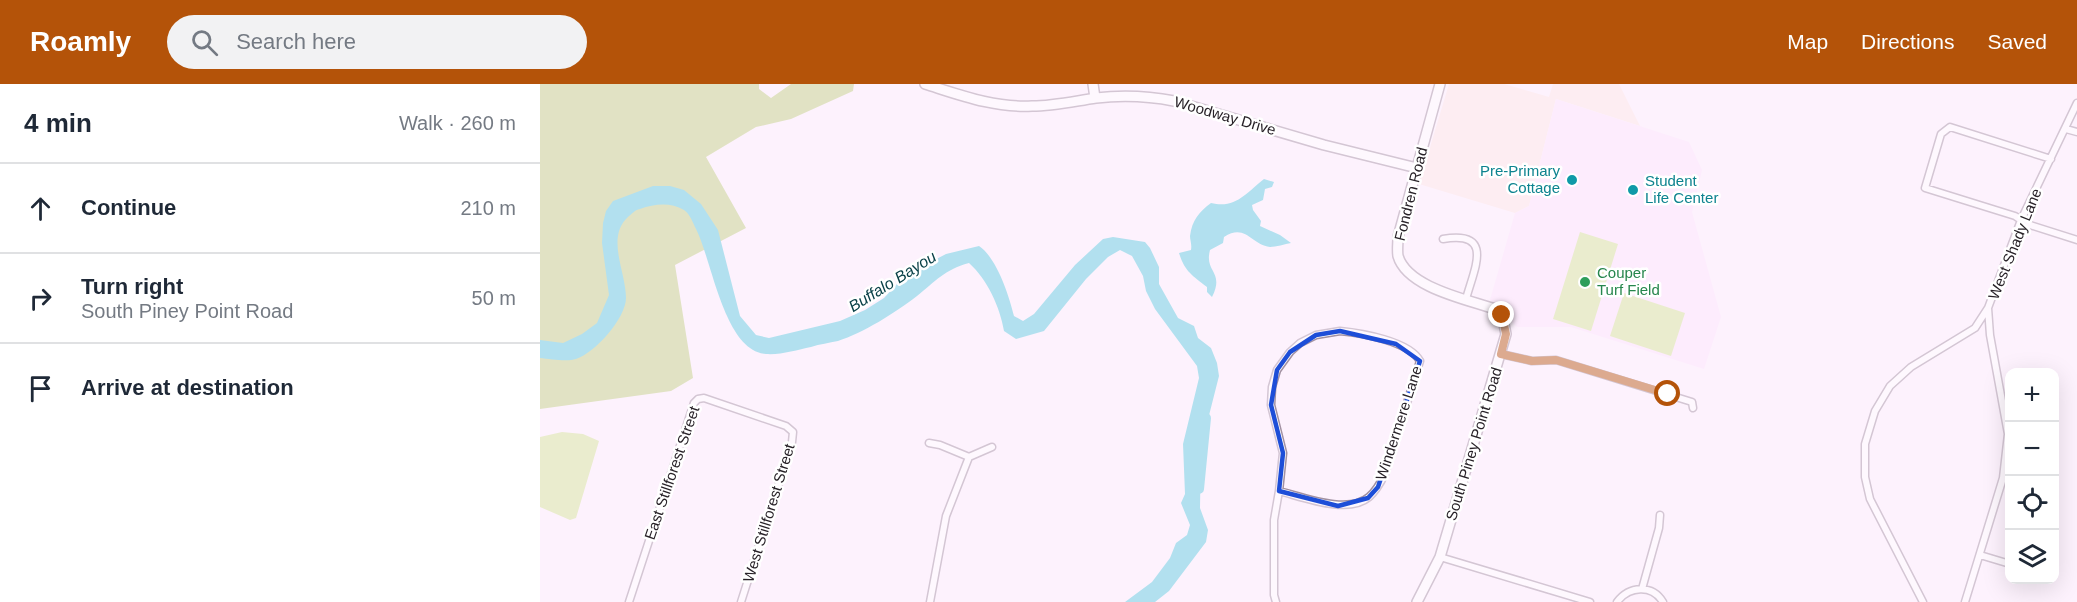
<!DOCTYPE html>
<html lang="en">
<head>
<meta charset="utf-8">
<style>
  :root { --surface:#fff; --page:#f2f2f3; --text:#1f2937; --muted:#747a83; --line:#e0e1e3; --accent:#b45309 }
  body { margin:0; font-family:Helvetica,sans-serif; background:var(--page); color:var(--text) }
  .controls { position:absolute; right:18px; bottom:18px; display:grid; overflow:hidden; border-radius:12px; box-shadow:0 6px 24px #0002 }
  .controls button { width:54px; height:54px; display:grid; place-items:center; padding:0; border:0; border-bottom:2px solid var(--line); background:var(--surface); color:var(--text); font:30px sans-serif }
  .stop { position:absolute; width:18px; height:18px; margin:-14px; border:4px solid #b45309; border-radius:50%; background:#fff }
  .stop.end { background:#b45309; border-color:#fff; box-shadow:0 2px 6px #0008 }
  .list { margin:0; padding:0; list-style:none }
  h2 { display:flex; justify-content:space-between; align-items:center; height:78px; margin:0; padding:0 24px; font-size:26px }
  h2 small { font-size:20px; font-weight:400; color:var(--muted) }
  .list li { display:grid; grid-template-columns:39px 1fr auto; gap:18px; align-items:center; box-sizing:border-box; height:90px; padding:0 24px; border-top:2px solid var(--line) }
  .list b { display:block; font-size:22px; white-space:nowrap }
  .list p { margin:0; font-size:20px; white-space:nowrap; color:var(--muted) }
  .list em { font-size:20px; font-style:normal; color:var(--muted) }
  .icon { flex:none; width:33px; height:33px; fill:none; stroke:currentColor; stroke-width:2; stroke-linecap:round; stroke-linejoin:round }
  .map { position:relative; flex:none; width:1537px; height:518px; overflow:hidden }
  header { display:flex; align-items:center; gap:36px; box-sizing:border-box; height:84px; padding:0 30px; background:var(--accent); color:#fff }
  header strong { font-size:28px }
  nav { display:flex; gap:33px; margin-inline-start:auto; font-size:21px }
  .search { width:420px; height:54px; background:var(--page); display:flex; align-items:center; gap:15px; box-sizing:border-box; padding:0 21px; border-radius:33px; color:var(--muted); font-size:22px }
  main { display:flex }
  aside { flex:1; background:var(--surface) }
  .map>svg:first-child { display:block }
  .commercial { fill:#fce6e4 }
  .built { fill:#fce4fc }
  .green { fill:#d3e495 }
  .forest { fill:#bfcf7f }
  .water { fill:#58cbdd }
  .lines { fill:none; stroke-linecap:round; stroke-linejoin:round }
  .river { stroke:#58cbdd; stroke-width:10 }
  .street-casing { stroke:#a291a2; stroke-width:9 }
  .secondary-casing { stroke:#a291a2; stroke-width:12 }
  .street { stroke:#fff; stroke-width:6 }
  .secondary { stroke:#fff; stroke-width:9 }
  .route { stroke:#b45309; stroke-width:8 }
  .marked { fill:none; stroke:#1d4ed8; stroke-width:4.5; stroke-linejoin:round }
  .culture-dot { fill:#0f9aa8; stroke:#fff; stroke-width:2 }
  .leisure-dot { fill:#2e9e5b; stroke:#fff; stroke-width:2 }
  .labels { text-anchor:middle; stroke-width:5; stroke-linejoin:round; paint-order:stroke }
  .street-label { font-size:15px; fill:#282228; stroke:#fff }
  .culture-label { font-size:15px; fill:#0d838f; stroke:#fff; text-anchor:end }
  .leisure-label { font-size:15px; fill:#27864d; stroke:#fff; text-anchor:start }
  .water-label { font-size:16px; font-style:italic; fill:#094047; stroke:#fff }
</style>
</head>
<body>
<header>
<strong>Roamly</strong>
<div class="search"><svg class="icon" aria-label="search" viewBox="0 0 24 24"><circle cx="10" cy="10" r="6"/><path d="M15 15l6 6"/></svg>Search here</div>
<nav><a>Map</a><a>Directions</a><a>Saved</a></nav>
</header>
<main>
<aside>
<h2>4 min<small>Walk · 260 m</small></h2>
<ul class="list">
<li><svg class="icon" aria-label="ahead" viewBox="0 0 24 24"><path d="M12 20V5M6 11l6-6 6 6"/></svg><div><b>Continue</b></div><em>210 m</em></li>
<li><svg class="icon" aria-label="right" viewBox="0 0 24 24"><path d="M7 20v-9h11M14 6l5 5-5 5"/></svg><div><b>Turn right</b><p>South Piney Point Road</p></div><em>50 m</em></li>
<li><svg class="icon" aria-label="arrive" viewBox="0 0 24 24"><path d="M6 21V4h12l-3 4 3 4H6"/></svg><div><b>Arrive at destination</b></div></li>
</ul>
</aside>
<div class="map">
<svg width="1537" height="518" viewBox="0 0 1537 518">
  <rect width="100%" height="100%" fill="#fdf2fd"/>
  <path class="commercial" d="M909 0H964L1009 13 1013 0H1079L1100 42 1016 15 989 122 975 129 879 100Z"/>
  <path class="built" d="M1016 15 1149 58 1162 86 1152 128 1181 233 1164 285 1031 243H977L950 216 975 129 989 122Z"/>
  <path class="green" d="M1040 148 1078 160 1051 247 1013 235Z
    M1084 209 1145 229 1131 272 1070 252Z
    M22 348 43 350 59 357 36 434 30 436 0 423V353Z"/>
  <path class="forest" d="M0 0H219V5L231 14 251 0H314L313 7 251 35 216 43 166 73 206 144 135 181 153 294 131 307 0 325Z"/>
  <path class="water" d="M724 95 734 98 732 103 725 105 723 116 712 121 713 126 721 137 720 142 740 151 751 159C745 160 736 163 730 163 711 161 706 139 684 153L683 159 670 166C664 189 685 187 672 213L667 208V203C652 191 645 188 639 169L651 166C652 160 650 156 650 152 652 136 659 128 671 119 696 125 706 109 724 95Z
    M113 102H130L144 106 161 120 178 146 200 232 216 251 229 254 300 237 325 226 344 214 357 200 380 188 385 181 406 170 439 162C457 174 469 212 474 232L483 237 494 230 535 181 563 155 573 153 605 158 610 164 619 183V200L638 234 654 242 658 254 671 264 677 279 679 292 661 363 660 424 668 446 666 458 629 507 615 518H585L612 498 630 474 636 459 647 451 650 441 641 419 645 410 643 360 659 294 657 282 615 225 606 207 603 192 592 172 580 166 568 173 546 195 504 247 476 255 464 247C460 223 447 195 429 179 404 186 396 197 377 212 355 229 323 249 298 257 289 259 280 260 271 263 257 266 241 271 226 270 184 267 172 176 156 145 153 139 150 130 144 126 130 118 115 120 100 125 95 126 93 129 89 132 65 153 86 187 86 214 86 234 55 269 36 275 27 278 10 275 0 274V256L23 259 42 250 57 239 69 211 62 159 63 139 66 127 73 117Z"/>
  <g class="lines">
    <path class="river" d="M659 405 666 334"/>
    <g class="street-casing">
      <path id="street" d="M1526 45 1537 48
        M1511 75 1410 43 1401 50 1385 104 1475 132 1487 140 1537 156
        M903 155C955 146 934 185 926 215
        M800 247C821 249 869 257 880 277L845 390C841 398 836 407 829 413 808 431 763 413 739 407L743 369 731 321 732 303 737 286 750 268 760 259 776 251Z
        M961 270 992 277 1016 276 1152 318 1153 324
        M389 359 400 361 429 373
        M1440 471 1470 480
        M900 473 1050 518
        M1102 505 1119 444 1120 431
        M89 518 154 319 158 315 164 314 246 342 253 348 252 358 201 518
        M390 518 406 432 429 373 452 363
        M736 518 734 511V436L739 407
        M1077 518C1089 502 1112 500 1123 518
        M1383 518 1330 415 1325 393V360L1335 327 1350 302 1371 283 1435 244 1448 224
        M1425 518 1463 394 1468 350 1450 251 1448 224 1481 136 1537 19"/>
    </g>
    <g class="secondary-casing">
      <path id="secondary" d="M385 0C420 11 454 24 492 22 514 22 535 17 556 14 582 11 608 12 634 17L784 61 877 84
        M553 0 555 14
        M877 518 900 473 966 250 962 231 952 224C925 215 867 203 858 172 857 166 858 160 858 153L900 0"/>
    </g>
    <use href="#street" class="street"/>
    <use href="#secondary" class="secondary"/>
  </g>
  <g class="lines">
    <path class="route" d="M962 231 966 250 961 270 992 277 1016 276 1128 310"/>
  </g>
  <path d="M0 0H1537V518H0ZM800 247 856 260 880 277 838 403 828 414 798 422 739 407 743 369 731 321 737 286 750 268 776 251Z" fill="#fdf2fd" fill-opacity=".55" fill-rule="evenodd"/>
  <path class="marked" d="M800 247 856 260 880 277 838 403 828 414 798 422 739 407 743 369 731 321 737 286 750 268 776 251Z"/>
  <g class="culture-dot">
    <circle cx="1032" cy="96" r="6"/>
    <circle cx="1093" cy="106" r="6"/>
  </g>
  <circle class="leisure-dot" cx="1045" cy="198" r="6"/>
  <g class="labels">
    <g class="street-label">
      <text transform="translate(685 32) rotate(16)" y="5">Woodway Drive</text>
      <text transform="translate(871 110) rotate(-76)" y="5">Fondren Road</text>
      <text transform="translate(1475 160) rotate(-68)" y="5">West Shady Lane</text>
      <text transform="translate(859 339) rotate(-72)" y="5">Windermere Lane</text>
      <text transform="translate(934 360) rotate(-73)" y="5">South Piney Point Road</text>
      <text transform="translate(132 389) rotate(-71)" y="5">East Stillforest Street</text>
      <text transform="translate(229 429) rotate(-73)" y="5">West Stillforest Street</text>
    </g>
    <g class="culture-label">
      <text x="1020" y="92">Pre-Primary<tspan x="1020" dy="17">Cottage</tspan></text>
      <text x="1105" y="102" text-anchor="start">Student<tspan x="1105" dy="17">Life Center</tspan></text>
    </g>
    <g class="leisure-label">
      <text x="1057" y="194">Couper<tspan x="1057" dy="17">Turf Field</tspan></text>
    </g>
    <g class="water-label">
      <text transform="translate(352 197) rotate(-32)" y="6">Buffalo Bayou</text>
    </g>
  </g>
</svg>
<div class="controls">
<button>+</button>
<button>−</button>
<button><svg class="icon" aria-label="locate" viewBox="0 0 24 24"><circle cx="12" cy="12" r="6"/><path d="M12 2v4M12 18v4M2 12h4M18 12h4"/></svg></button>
<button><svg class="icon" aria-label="layers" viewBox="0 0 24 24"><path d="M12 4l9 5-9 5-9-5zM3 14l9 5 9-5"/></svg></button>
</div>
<div class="stop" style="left:1128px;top:310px"></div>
<div class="stop end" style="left:962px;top:231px"></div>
</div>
</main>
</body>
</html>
